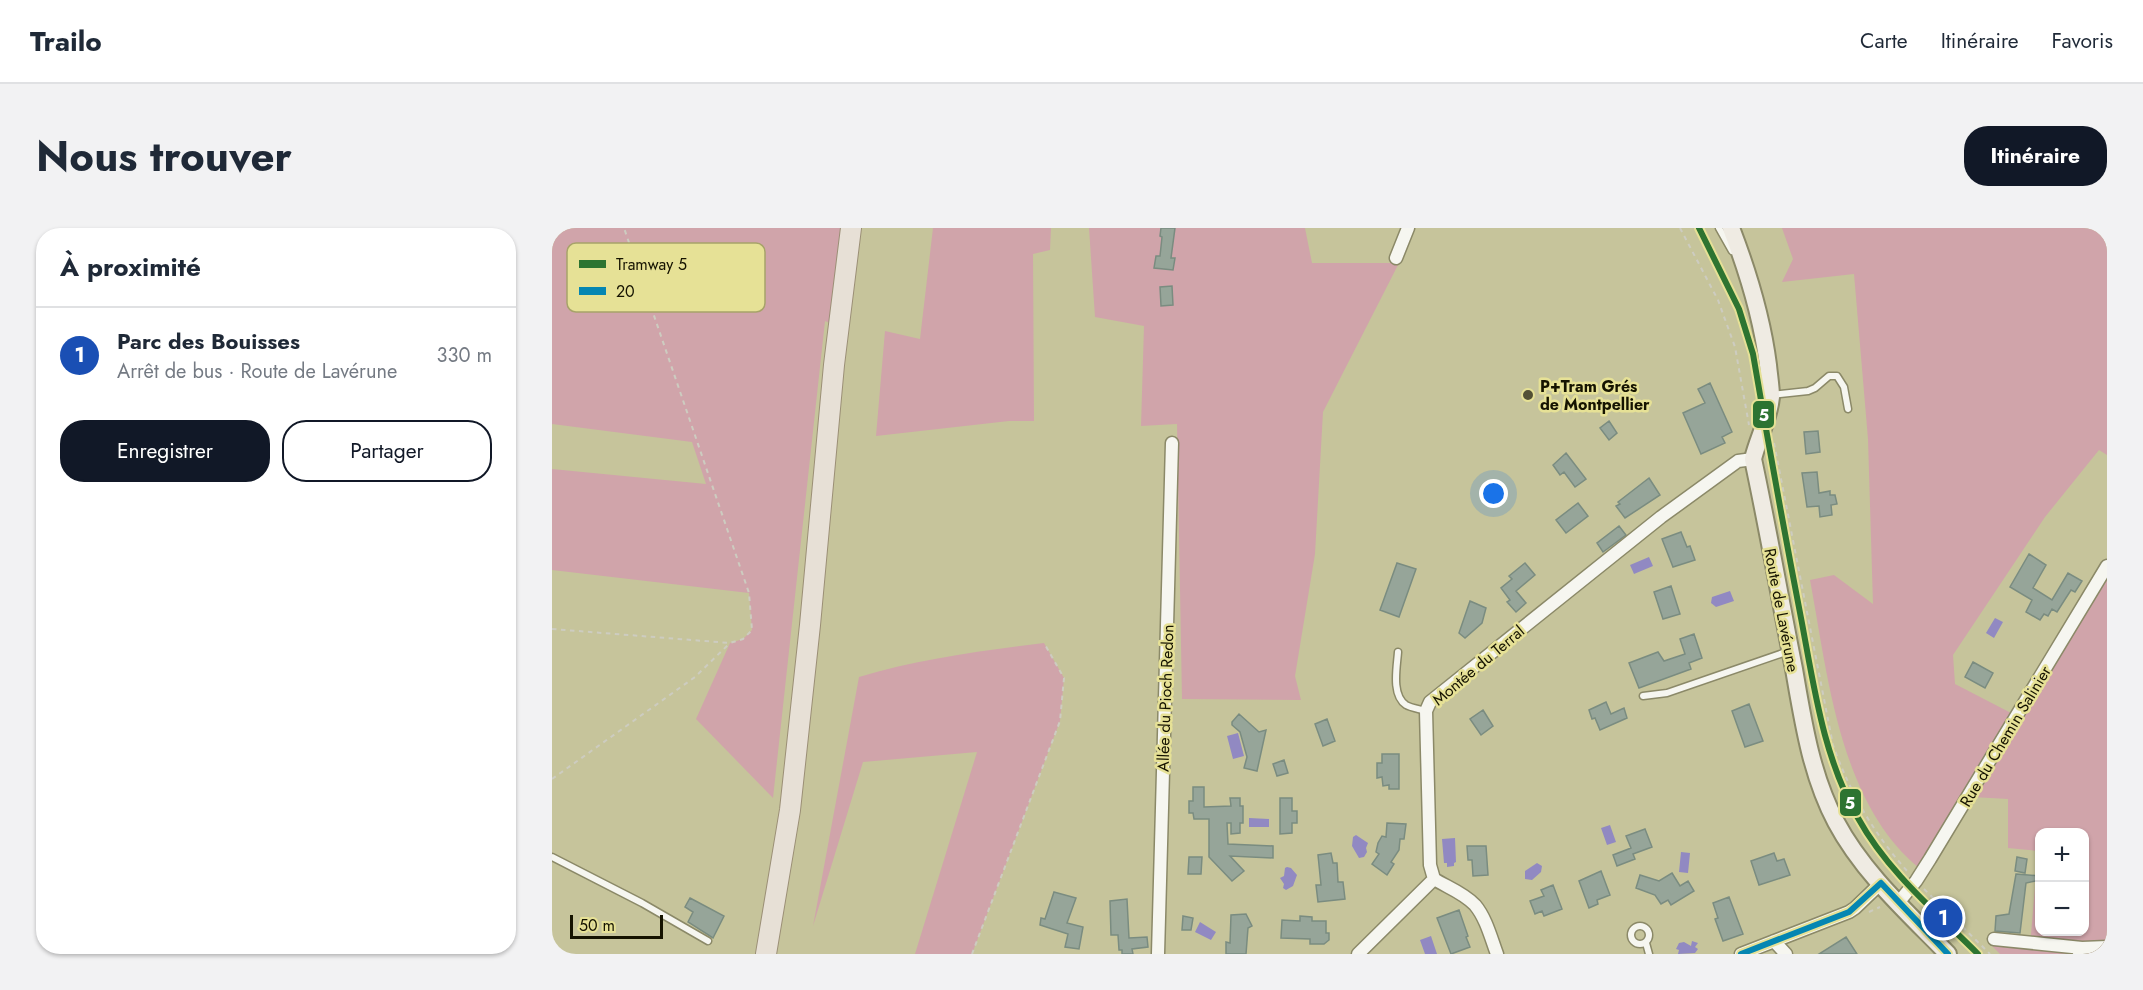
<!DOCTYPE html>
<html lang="fr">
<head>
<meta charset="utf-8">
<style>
  :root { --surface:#fff; --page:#f2f2f3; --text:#1f2937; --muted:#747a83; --line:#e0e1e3; --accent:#111827 }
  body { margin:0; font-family:Jost,sans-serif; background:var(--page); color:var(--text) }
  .controls { position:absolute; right:18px; bottom:18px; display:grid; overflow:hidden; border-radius:12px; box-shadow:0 2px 4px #0004 }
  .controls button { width:54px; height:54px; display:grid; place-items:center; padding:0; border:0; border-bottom:2px solid var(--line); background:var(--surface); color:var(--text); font:30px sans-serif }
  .scale { position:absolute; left:18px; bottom:15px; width:93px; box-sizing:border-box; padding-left:6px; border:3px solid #151300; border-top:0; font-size:16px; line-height:21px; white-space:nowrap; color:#151300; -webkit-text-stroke:4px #e6e196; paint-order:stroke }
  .you { position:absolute; left:942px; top:266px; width:21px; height:21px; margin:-15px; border:4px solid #fff; border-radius:50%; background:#1a73e8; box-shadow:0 0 0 9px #1a73e833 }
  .badge { display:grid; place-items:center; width:39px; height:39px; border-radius:50%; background:var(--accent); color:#fff; font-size:20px; font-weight:700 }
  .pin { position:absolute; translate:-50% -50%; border:3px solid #fff; box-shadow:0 2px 6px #0006 }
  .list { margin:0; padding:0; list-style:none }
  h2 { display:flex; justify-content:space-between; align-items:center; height:78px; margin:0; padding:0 24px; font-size:26px }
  h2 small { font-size:20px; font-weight:400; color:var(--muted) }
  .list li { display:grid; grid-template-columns:39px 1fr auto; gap:18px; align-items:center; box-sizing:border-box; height:96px; padding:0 24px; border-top:2px solid var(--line) }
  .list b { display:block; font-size:22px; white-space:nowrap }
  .list p { margin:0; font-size:20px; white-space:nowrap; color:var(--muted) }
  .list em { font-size:20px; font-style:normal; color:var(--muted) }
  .actions { display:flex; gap:12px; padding:18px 24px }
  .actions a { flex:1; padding:14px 0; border:2px solid var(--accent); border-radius:24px; text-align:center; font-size:21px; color:var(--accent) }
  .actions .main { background:var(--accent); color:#fff }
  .map { position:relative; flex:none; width:1555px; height:726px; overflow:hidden; border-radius:24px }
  header { display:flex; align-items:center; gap:36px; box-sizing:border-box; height:84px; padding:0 30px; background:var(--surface); border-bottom:2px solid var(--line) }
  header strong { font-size:28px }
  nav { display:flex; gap:33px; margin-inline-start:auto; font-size:21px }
  .intro { display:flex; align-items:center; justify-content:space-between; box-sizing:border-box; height:144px; padding:0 36px }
  h1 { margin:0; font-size:42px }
  .button { padding:15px 27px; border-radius:24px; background:var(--accent); color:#fff; font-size:21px; font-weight:700 }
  main { display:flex; gap:36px; padding:0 36px }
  aside { flex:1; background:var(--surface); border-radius:24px; box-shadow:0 2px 4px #0004 }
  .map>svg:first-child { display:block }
  .green { fill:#d0a4aa; fill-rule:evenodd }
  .water { fill:#9189c2 }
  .building { fill:#96a599; stroke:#7a8c80; stroke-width:1.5 }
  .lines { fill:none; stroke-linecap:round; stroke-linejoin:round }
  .lane-casing { stroke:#8b8968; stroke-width:9 }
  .street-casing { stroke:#8b8968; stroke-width:15 }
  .secondary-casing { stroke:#8b8968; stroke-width:20 }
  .primary-casing { stroke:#9b8f76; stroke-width:22 }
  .path { stroke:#cdccc0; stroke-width:2; stroke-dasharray:4.5 4.5; stroke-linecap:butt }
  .lane { stroke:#f6f6f0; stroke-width:6 }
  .street { stroke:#f6f6f0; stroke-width:12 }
  .secondary { stroke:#efebe3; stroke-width:16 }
  .primary { stroke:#e7e0d6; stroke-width:20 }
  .bus-1-casing { stroke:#e6e196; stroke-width:10 }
  .bus-1 { stroke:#0586b2; stroke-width:6 }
  .tram-1-casing { stroke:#e6e196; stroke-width:10 }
  .tram-1 { stroke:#2d7431; stroke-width:6 }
  .poi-dot { fill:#535136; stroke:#e6e196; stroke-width:2 }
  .labels { text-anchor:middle; stroke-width:5; stroke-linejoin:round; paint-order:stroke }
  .poi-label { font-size:16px; font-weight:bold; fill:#151300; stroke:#e6e196; text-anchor:start }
  .street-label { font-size:16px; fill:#151300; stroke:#e6e196 }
  .key { fill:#e6e196; stroke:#a7a369; stroke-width:1.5 }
  .key-label { font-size:16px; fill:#151300 }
  .line-badge { stroke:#e6e196; stroke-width:2 }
  .badge-label { font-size:16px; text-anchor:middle; font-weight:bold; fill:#fff }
</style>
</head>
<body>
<header>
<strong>Trailo</strong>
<nav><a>Carte</a><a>Itinéraire</a><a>Favoris</a></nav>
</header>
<div class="intro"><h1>Nous trouver</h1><a class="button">Itinéraire</a></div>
<main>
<aside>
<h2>À proximité<small></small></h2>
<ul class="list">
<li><span class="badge" style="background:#1a4fb4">1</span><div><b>Parc des Bouisses</b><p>Arrêt de bus · Route de Lavérune</p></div><em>330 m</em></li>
</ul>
<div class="actions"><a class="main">Enregistrer</a><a>Partager</a></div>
</aside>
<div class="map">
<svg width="1555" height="726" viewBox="0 0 1555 726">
  <rect width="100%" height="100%" fill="#c6c49b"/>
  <path class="green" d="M0 0H301L287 99 273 93 221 570 144 491 178 415 191 411 200 402 197 365 0 342V241L154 256 140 214 0 196Z
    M381 0H499L498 22 481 26 482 193H457L324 208 333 103 368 111Z
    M537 0H753L760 35H847L771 184 763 326 743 448 749 472 630 471 625 196 589 198 592 98 543 89Z
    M1230 0H1555V227L1547 222 1493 289 1401 427 1403 456 1461 486 1367 640C1287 574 1276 447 1258 352L1282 347 1321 376 1316 211 1302 46 1230 54 1241 31Z
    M1555 352V726H1448L1440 718H1478L1486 623 1456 620V571L1420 569ZM1488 604H1532V704H1488Z
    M492 415 512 450 508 493 420 726H363L425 524 311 534 261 698 307 449C367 431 429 423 492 415Z"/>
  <path class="water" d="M1097 329 1101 338 1082 346 1078 337Z
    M1178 363 1182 373 1164 379 1159 375 1160 369Z
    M1443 390 1451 394 1442 410 1434 405Z
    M686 505 692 528 681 531 675 508Z
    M697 590 717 591V599H697Z
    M1058 597 1064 614 1055 617 1049 600Z
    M804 607 816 615 814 620 815 624 812 629 807 630 800 618 801 609Z
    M903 610 904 634 902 635V638L895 639V635H892L890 611Z
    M1129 624 1138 625 1136 645 1127 644Z
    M985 635 990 638 989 644 980 652 973 651V643Z
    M735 639 739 640 745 647 741 658 734 662 731 660 732 656 728 650 732 648 733 640Z
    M648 694 664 704 659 712 643 704Z
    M879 708 885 726H873L868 712Z
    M1140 713 1146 715 1143 719 1146 721 1143 725 1126 726 1127 722 1124 721 1127 715 1132 714 1139 718Z"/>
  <path class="building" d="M609 0H623L619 30H623L621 42 602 40 604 28H608L610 9 608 8Z
    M620 58 621 77 609 78 608 59Z
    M1158 155 1180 204 1170 209 1173 215 1149 226 1131 185 1153 175 1146 161Z
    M1057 193 1065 205 1057 212 1048 200Z
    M1266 203 1268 224 1254 226 1252 204Z
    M1014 225 1034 251 1023 259 1012 244 1008 247 1001 237Z
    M1265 244 1267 265 1278 263V267H1283L1285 276 1279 277 1280 287 1268 289 1267 278 1255 279 1250 245Z
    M1097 250 1108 267 1073 290 1064 278 1068 276 1066 274Z
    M1026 275 1036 288 1014 305 1004 292Z
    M1067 298 1074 307 1051 324 1045 315Z
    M1129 304 1135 319 1138 318 1143 332 1121 339 1110 311Z
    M1477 326 1494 337 1481 360 1500 372 1516 345 1530 353 1523 364 1519 362 1505 384 1500 381 1496 388 1492 386 1488 392 1474 384 1480 372 1458 359Z
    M845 335 864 341 847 389 828 382Z
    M973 335 983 347 964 363 974 375 964 384 955 374 958 372 949 360 960 351 957 348Z
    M1119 358 1128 386 1111 391 1102 364Z
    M918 373 934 380 930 395 913 410 907 405Z
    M1142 406 1150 430 1137 435 1139 441 1087 460 1077 435 1106 424 1112 433 1133 426 1128 411Z
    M1421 434 1441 445 1433 460 1413 449Z
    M1054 474 1059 486 1072 480 1075 490 1048 502 1043 490 1040 491 1037 482Z
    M1197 476 1211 513 1193 519 1180 483Z
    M931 482 941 498 929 507 918 491Z
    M687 486 707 504 714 502 705 543 692 540 695 529 688 504 680 497V494Z
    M775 491 783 513 771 518 763 496Z
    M830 526H847V561H837V557L831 558 830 549 825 550V535H830Z
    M732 532 736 545 725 548 721 536Z
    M641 559H652V579L679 578 678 570H688V578H691V595H688V605L679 606V595H675L676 616 721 618V630L678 628 692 643 680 653 657 629V591H642L641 585H637V573H641Z
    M728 570H740V583H745V595H740V605L728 606Z
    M835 595 854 596 852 611H848L847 622 839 634 842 636 835 647 820 636 827 626 824 624 826 615 830 608 834 609Z
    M1093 601 1100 619 1081 626 1083 631 1065 638 1061 627 1079 620 1074 608Z
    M915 618H934L936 647 921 648 920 632H916Z
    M779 625 781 635H785L786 654H791L793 671 766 674 764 657H769L766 627Z
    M1222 625 1225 633 1232 631 1238 647 1207 657 1199 633Z
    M637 629H650L649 646H636Z
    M1465 629 1475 631 1473 645 1463 643Z
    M1049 643 1058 667 1045 672 1046 676 1037 680 1027 653Z
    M1120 645 1128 658 1136 653 1142 663 1119 677 1116 672 1109 676 1103 667 1084 660 1088 647 1107 653Z
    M1464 646 1488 648V652L1474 655 1468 705 1443 703 1444 688 1457 686Z
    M1001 657 1010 681 992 688 990 683 983 686 978 673 992 668 989 662Z
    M502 664 524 670 515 695 531 699 527 721 513 719 516 706 488 697 489 690 493 691Z
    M1177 669 1191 706 1171 713 1163 691 1166 690 1161 675Z
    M138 670 172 688 161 710 136 694 141 684 133 679Z
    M575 671 577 710 595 709 596 719 580 721 581 726H570V722H567L566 707H559L558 673Z
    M907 682 916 708 914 709 918 719 899 726 885 690Z
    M694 686 700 698 696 700 694 726H674V714L678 715 679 687Z
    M631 688 641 690 639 702H630Z
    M748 688 760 689V693H774V705H777V712L772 716H758V711L729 710 730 692 748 693Z
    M1294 709 1305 726H1267Z"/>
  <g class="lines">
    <g class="lane-casing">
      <path id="lane" d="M1167 0 1180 23
        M1219 167 1256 163 1263 160 1277 148H1285L1292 159 1296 181
        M846 424C845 439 839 467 854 477 859 480 868 481 874 483
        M1091 468 1115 465 1237 423
        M0 629 90 675 156 713
        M1079 707a9 9 0 1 1 18 0a9 9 0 1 1-18 0Z
        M1094 715 1097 726"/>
    </g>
    <g class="street-casing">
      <path id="street" d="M844 30 856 0
        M882 651 878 637 874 483 878 474 1109 289 1186 233 1201 231
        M882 651C895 659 912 665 923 677 934 690 939 710 945 726
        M1346 675 1364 653 1378 631 1555 338
        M1442 711 1530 720
        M1222 713 1234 726
        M606 726 620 215
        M806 726 882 651
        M1189 726 1297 684 1303 680 1329 655
        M1527 726 1530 720 1555 719"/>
    </g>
    <g class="secondary-casing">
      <path id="secondary" d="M1179 0C1196 44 1210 90 1216 137 1217 148 1219 159 1219 169 1217 191 1206 210 1201 231 1216 301 1228 371 1242 441 1251 493 1259 547 1284 594 1311 645 1357 686 1396 726"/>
    </g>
    <g class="primary-casing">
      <path id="primary" d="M214 726 238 582 258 397 282 137 299 0"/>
    </g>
    <path class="path" d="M1128 0 1166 72 1183 119 1197 197
      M1222 215 1281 517C1298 565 1322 606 1356 644
      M0 401 178 415 191 411 200 402 197 365 72 0
      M0 551 143 449 178 415
      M1372 661 1438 726
      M1317 684 1328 679
      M420 726 508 493 512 450 492 415"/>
    <use href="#lane" class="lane"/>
    <use href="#street" class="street"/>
    <use href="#secondary" class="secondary"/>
    <use href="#primary" class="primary"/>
    <g class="bus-1-casing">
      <path id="bus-1" d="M1329 655 1396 726
        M1189 726 1297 684 1329 655"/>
    </g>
    <use href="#bus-1" class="bus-1"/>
    <g class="tram-1-casing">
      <path id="tram-1" d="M1147 0 1187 81 1201 126C1216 214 1232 302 1249 390 1262 458 1271 529 1306 590 1335 643 1384 684 1426 726"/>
    </g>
    <use href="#tram-1" class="tram-1"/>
  </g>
  <circle class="poi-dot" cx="976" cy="167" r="6"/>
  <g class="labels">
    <g class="poi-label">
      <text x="988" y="164">P+Tram Grés<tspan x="988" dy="18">de Montpellier</tspan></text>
    </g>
    <g class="street-label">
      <text transform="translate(1230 382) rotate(79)" y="6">Route de Lavérune</text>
      <text transform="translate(926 437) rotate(-40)" y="6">Montée du Terral</text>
      <text transform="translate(613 470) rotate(-88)" y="6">Allée du Pioch Redon</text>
      <text transform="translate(1453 508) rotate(-59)" y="6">Rue du Chemin Salinier</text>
    </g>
  </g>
  <rect x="15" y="15" width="198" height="69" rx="9" class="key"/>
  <rect x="27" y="32" width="27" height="8" fill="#2d7431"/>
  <rect x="27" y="59" width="27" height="8" fill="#0586b2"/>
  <g class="key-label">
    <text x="64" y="42">Tramway 5</text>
    <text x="64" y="69">20</text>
  </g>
  <g class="line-badge">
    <rect x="1200" y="172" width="23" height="29" rx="6" fill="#2d7431"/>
    <rect x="1287" y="560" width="23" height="29" rx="6" fill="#2d7431"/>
  </g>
  <g class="badge-label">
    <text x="1212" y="193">5</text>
    <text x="1298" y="581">5</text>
  </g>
</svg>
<div class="controls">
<button>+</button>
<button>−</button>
</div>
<div class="scale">50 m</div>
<div class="you"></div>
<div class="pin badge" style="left:1391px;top:690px;background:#1a4fb4">1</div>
</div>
</main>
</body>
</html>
